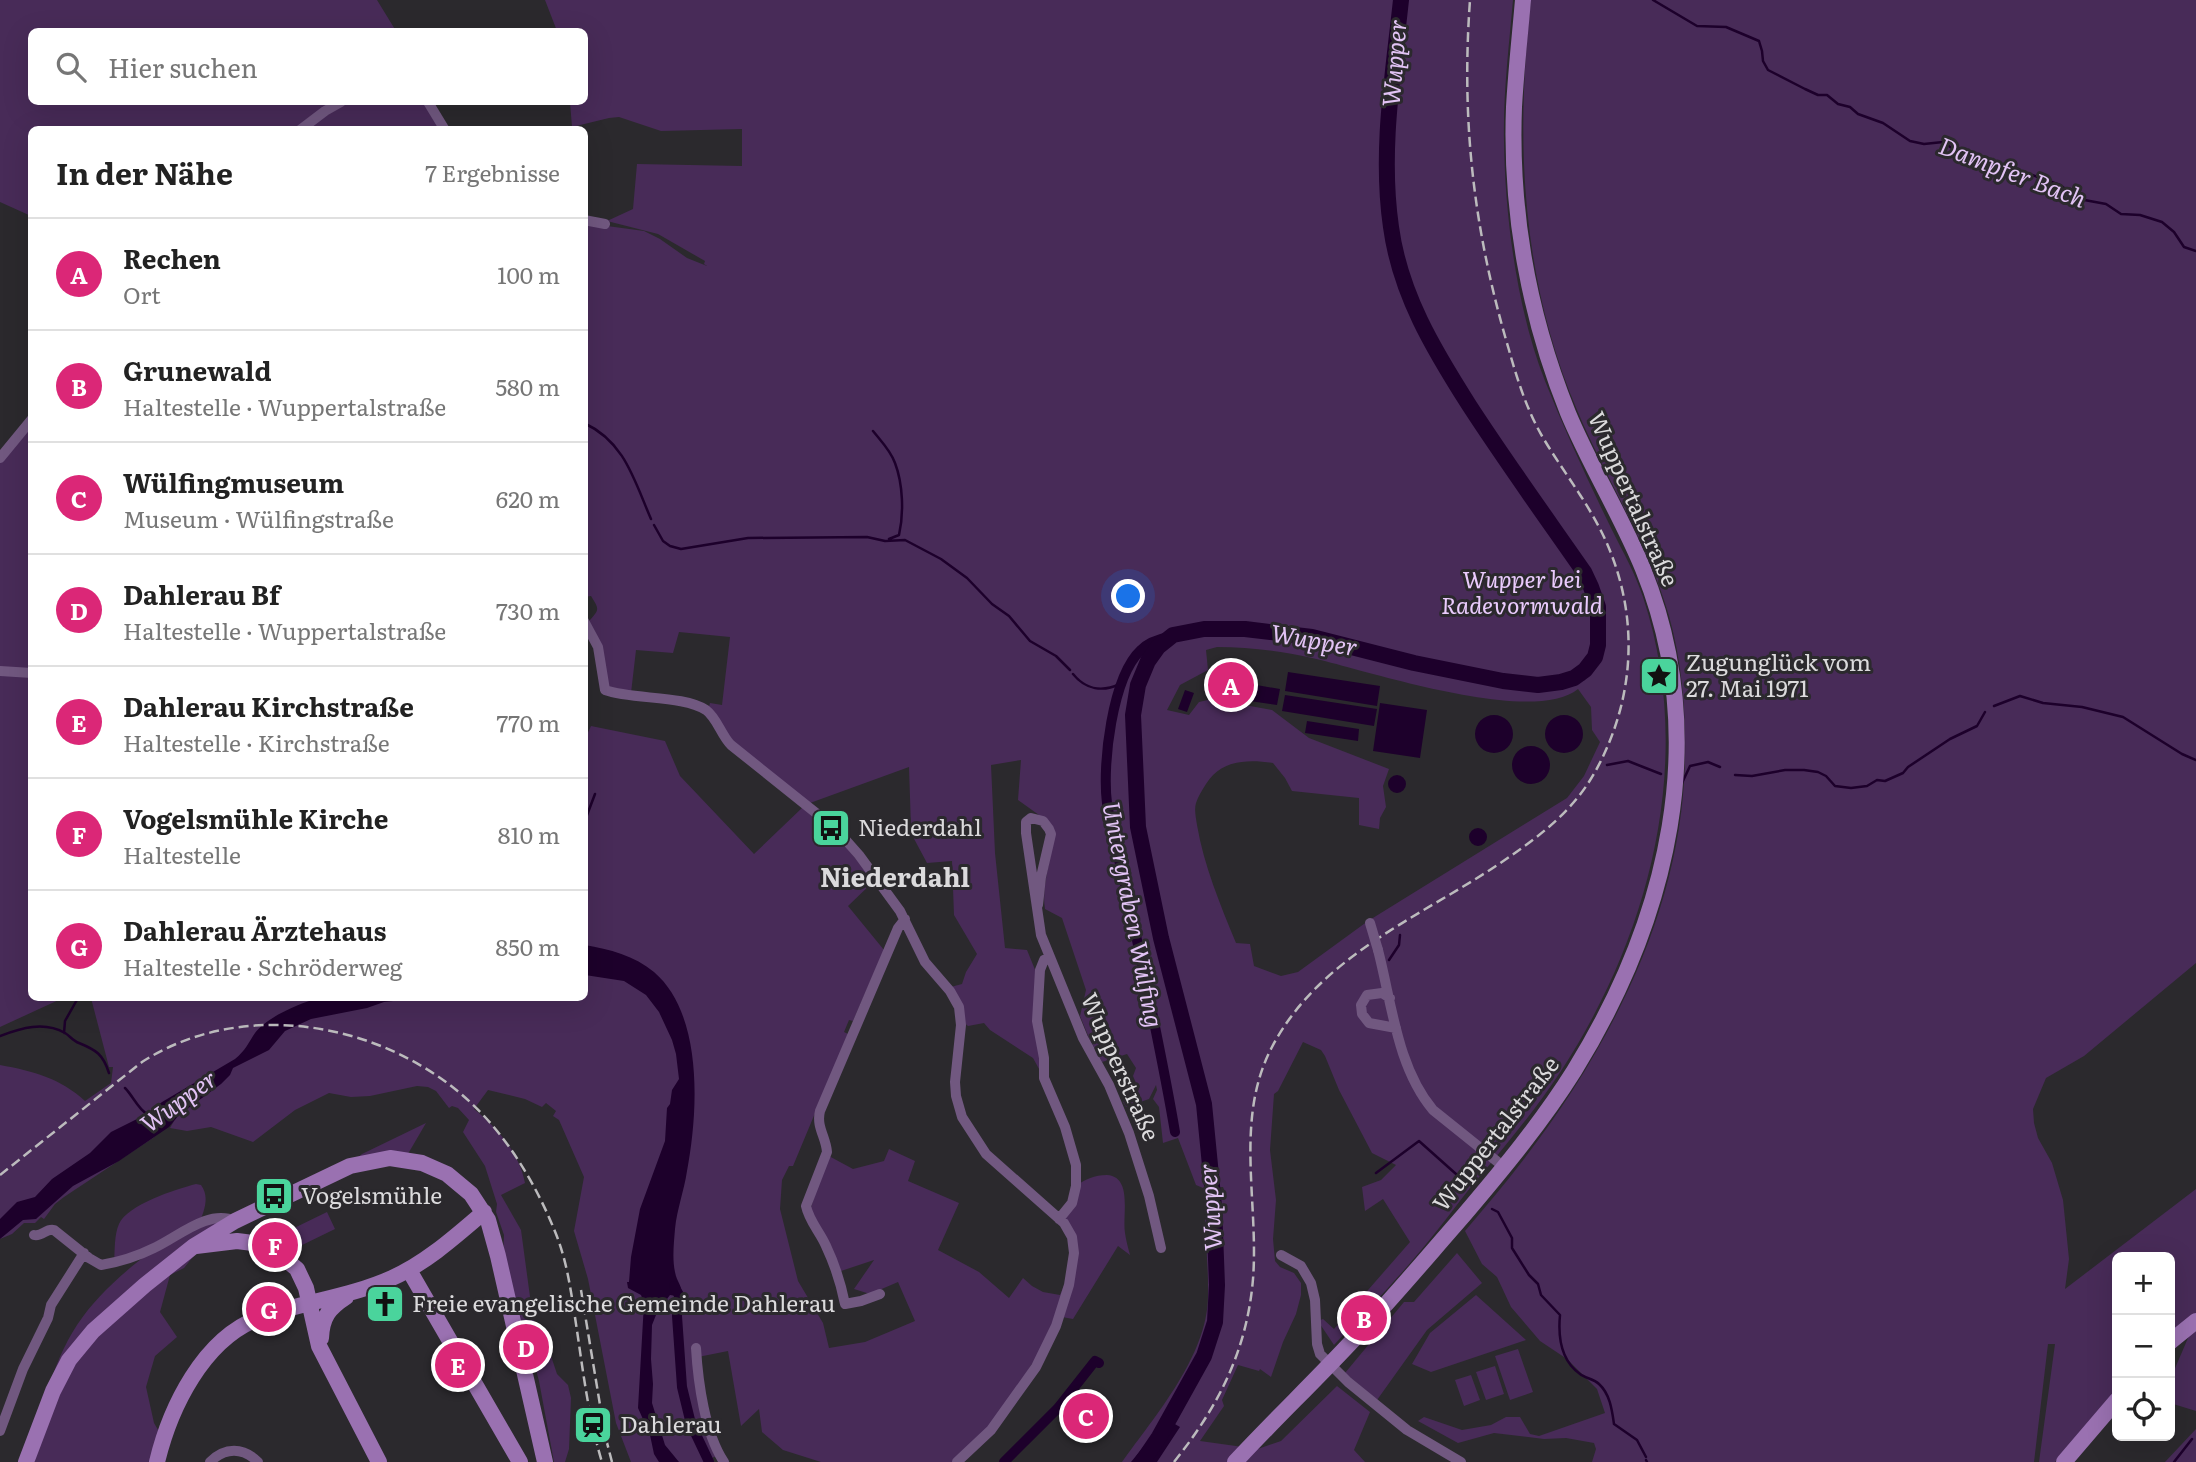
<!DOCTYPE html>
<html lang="de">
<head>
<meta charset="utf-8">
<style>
  :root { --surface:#fff; --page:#f2f2f2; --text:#222; --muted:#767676; --line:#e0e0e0; --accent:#db2777 }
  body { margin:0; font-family:Literata,serif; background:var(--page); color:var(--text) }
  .controls { position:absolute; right:21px; bottom:21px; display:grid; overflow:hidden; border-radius:10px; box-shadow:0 7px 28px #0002 }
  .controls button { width:63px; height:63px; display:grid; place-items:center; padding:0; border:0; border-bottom:2px solid var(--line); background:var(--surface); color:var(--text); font:35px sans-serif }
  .you { position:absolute; left:1129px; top:597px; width:24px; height:24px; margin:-18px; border:5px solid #fff; border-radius:50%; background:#1a73e8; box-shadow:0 0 0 10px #1a73e833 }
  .badge { display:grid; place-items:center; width:46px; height:46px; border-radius:50%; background:var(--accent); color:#fff; font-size:23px; font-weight:700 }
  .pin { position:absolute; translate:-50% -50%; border:4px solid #fff; box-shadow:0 2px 7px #0006 }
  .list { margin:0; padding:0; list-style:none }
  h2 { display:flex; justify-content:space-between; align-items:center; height:91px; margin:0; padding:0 28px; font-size:30px }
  h2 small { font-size:23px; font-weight:400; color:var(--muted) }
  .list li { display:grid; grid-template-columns:46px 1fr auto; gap:21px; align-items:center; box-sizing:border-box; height:112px; padding:0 28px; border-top:2px solid var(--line) }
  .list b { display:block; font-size:26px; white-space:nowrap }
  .list p { margin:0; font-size:23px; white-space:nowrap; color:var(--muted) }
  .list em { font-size:23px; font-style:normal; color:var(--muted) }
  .icon { flex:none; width:38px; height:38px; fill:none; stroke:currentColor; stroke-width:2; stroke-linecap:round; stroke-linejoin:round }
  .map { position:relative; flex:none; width:2196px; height:1462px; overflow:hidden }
  .search { position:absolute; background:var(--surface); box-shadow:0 7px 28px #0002; left:28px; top:28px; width:560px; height:77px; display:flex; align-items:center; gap:18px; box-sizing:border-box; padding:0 24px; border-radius:10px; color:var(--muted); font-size:26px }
  .panel { position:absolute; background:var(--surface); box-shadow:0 7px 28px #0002; left:28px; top:126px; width:560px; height:875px; border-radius:10px }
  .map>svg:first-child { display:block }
  .green { fill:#482b58; fill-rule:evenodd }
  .water { fill:#1d002b }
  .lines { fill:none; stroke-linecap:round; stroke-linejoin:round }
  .stream { stroke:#1d002b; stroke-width:2.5 }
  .canal { stroke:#1d002b; stroke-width:10 }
  .river { stroke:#1d002b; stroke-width:16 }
  .minor { stroke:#715880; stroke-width:10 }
  .secondary { stroke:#9a71b1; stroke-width:16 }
  .rail { stroke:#bcbbbd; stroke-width:2.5; stroke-dasharray:10 5; stroke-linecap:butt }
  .minor-bridge { stroke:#715880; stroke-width:10 }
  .labels { text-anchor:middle; stroke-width:6; stroke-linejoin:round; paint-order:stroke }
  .street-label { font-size:23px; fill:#dbdadc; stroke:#2b292d }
  .park-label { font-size:23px; font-style:italic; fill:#eacbfd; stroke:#2b292d }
  .poi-label { font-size:23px; fill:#dbdadc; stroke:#2b292d; text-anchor:start }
  .water-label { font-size:24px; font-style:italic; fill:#e2c3f5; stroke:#2b292d }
  .quarter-label { font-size:26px; font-weight:bold; fill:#dbdadc; stroke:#2b292d }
</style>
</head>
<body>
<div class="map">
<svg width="2196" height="1462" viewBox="0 0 2196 1462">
  <rect width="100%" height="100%" fill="#2b292d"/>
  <path class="green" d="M0 0H377L396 31 32 32V102H336L314 114 294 129 32 130 31 216 0 202Z
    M545 0H1513C1509 46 1503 94 1504 141 1505 217 1517 310 1545 381 1565 431 1588 481 1612 530 1623 552 1635 573 1643 597 1696 757 1651 933 1561 1071 1534 1112 1502 1150 1470 1188 1446 1219 1422 1251 1395 1280 1376 1302 1354 1323 1334 1345L1318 1321 1323 1319 1334 1329 1410 1242 1383 1199 1365 1211 1362 1187 1381 1180 1396 1165 1372 1153 1339 1090 1325 1056 1321 1050 1303 1042 1278 1091 1274 1094 1270 1150 1276 1200 1273 1239 1275 1261 1280 1267 1294 1273 1301 1283V1295L1296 1314 1283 1342 1271 1377 1260 1369 1259 1371 1238 1365 1222 1400 1224 1406 1200 1441 1243 1447 1229 1462H1122C1155 1416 1207 1356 1208 1297 1209 1262 1203 1229 1206 1194L1225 1192 1223 1187 1203 1188 1196 1185 1178 1138 1163 1143 1159 1107 1153 1099 1157 1090 1156 1085 1149 1099 1126 1107 1123 1102 1139 1090 1133 1076 1136 1068 1127 1054 1102 1062 1089 1038 1080 1016 1086 990 1062 918 1045 909C1041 885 1052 858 1054 834L1039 815 1018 800 1021 760 991 765 995 853 1005 948 1027 950 1040 982 1044 1078 1033 1058 990 1030 984 1023 968 1026 961 1020 947 988 962 984 966 972 977 954 954 915 952 861 927 863 912 835 911 828 909 767 810 803 741 750 708 710 710 703 722 705 730 637 679 632 673 653 636 650 631 693 608 688 589 621C600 609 599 609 591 596L584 597 585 223 644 231 660 239 687 258 707 266 704 264 705 261 658 234 607 221 633 209 637 164 742 166V129L661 131 619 117 609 118 572 127 570 102H584V32L557 31ZM1217 647C1249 647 1281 651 1312 658 1370 671 1532 726 1578 689L1591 707 1592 730 1600 742 1584 776 1567 798 1368 921 1298 972 1281 976 1254 966 1250 944 1236 943C1220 904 1204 866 1197 825 1196 818 1194 810 1196 803 1198 797 1202 790 1206 784 1221 760 1247 759 1273 763L1285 778 1292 791 1359 798V825L1379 829 1380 818 1386 807 1383 786 1389 769 1309 738 1272 710 1212 699 1199 702 1189 715 1167 710 1180 685 1208 670 1206 650Z
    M1531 0H2196V963L2084 1056 2046 1078 2033 1109 2034 1123 2038 1138 2052 1163 2063 1200 2069 1259 2065 1289 2196 1189V1314L2170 1336V1257H2117V1392L2055 1462H2039L2055 1344H2048L2034 1462H1592L1596 1449 1594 1443 1566 1438 1544 1439 1494 1433 1458 1443 1418 1421 1424 1417 1462 1430 1491 1425 1506 1417H1520L1530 1434 1539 1436 1605 1413 1597 1389 1567 1359 1540 1341 1511 1307 1497 1277 1482 1264 1465 1231C1485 1207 1505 1184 1524 1159 1612 1044 1682 908 1685 760 1686 712 1682 662 1669 616 1648 543 1606 479 1577 410 1521 278 1515 141 1531 0Z
    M348 102H424L440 128 438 130H302L324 113Z
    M31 420V670L0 667V460Z
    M0 674 31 676 32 998H63L0 1027Z
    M591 726 665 741 680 776 754 854 803 807 834 832 874 881 848 906 884 950 853 1021 849 1020 844 1032 848 1034 793 1166H789L782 1180 780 1209 798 1281 823 1323 829 1348 865 1342 915 1321 898 1282 870 1294 854 1289 874 1260 838 1272 809 1214 827 1155 853 1169 884 1161 889 1149 915 1161 908 1181 959 1203 938 1250 979 1272 1009 1298 1023 1278 1032 1286 1043 1292 1060 1295 1074 1262 1064 1223 1076 1186C1086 1179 1094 1175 1107 1175 1133 1177 1122 1215 1125 1233 1126 1240 1128 1248 1130 1255L1118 1246 1073 1319 1062 1317 1007 1403 978 1440 954 1462H821L783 1450 762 1432 759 1409 741 1426 728 1351 693 1358 716 1456 710 1459 712 1462H631L616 1423 588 1279 574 1231 584 1177 559 1120 553 1116 556 1111 546 1103 542 1107 525 1099 488 1090 474 1109C498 1128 519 1153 525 1183L501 1195 521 1230 533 1319 545 1338 557 1374 568 1385 571 1398 569 1449 565 1462H554L539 1381 527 1336 518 1324 503 1256 504 1235 496 1212 497 1204 485 1166 463 1132 469 1120 458 1108 452 1106 449 1108 436 1091 428 1087 417 1086 370 1096 351 1097 329 1093 295 1110 253 1142 211 1127 187 1131 170 1128 174 1121 153 1138 64 1197 55 1204 44 1219 41 1217 35 1223H24L12 1234 0 1239V1065C33 1071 60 1078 85 1101L111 1083 113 1067H109L91 998H584V741Z
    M426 1123 405 1159 357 1158 362 1154Z
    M196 1184 201 1185C210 1197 204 1211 199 1224L225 1217 184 1268 170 1275 160 1312 177 1337 155 1356 146 1387 154 1423 161 1435 153 1462H35C36 1437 39 1422 46 1398 65 1327 95 1295 151 1251L114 1262C115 1250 114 1235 119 1224 127 1205 176 1189 196 1184Z
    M327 1212 335 1229 296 1248 288 1231Z
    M1457 1253 1482 1283 1427 1330 1377 1400 1345 1373 1404 1302H1414Z
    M1476 1295 1526 1340 1431 1372 1412 1364 1430 1333Z
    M2196 1327V1411L2170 1403V1380L2188 1338 2189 1332Z
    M1518 1349 1533 1392 1510 1400 1495 1356Z
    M1495 1366 1504 1394 1486 1400 1476 1372Z
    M1471 1375 1480 1400 1464 1406 1455 1380Z
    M1337 1386 1370 1412 1354 1450 1365 1462H1241L1252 1451 1281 1441Z
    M2196 1429V1462H2165Z"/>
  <path class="water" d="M1288 672 1380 686 1377 706 1285 691Z
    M1245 683 1280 689 1277 705 1243 700Z
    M1185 690 1194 693 1187 712 1178 709Z
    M1285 695 1377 709 1374 726 1282 711Z
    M1380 703 1427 710 1420 758 1373 751Z
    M1475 734a19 19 0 1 1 38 0a19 19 0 1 1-38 0Z
    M1545 734a19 19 0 1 1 38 0a19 19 0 1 1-38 0Z
    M1307 721 1359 729 1358 741 1305 733Z
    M1512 765a19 19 0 1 1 38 0a19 19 0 1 1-38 0Z
    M1388 784a9 9 0 1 1 18 0a9 9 0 1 1-18 0Z
    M1469 837a9 9 0 1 1 18 0a9 9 0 1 1-18 0Z
    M585 945C609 949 635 956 654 972 704 1015 698 1113 687 1171 684 1191 677 1209 675 1229 674 1242 672 1259 675 1272 677 1283 682 1284 682 1297L670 1295 667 1299 657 1301 656 1315 652 1325 651 1359 653 1384 652 1403 665 1445 679 1462H659L654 1454 650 1435 638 1408 644 1303 641 1295 628 1288 627 1282H629L631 1257 640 1209 665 1141 667 1108 670 1104 672 1090 679 1079 676 1054 672 1040 659 1012 646 995 624 981 585 975Z
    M319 998H420L384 1002 367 1008 311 1019 285 1031 269 1050 233 1068 230 1075 221 1084 179 1115 169 1127 119 1161 73 1186 36 1219 23 1220 0 1239V1219L17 1202 35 1197 52 1179 90 1153 111 1132 147 1114 162 1102 235 1059C245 1051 249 1042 255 1033 267 1017 300 1003 319 998Z
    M1166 1419 1180 1427 1157 1462H1131Z"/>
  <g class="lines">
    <path class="stream" d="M1653 0 1697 26 1726 27 1759 41 1762 51 1763 61 1768 70 1805 89 1818 95H1827L1838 104 1850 107 1858 114 1883 123 1910 141 1924 144 1943 142 1974 163 2012 169 2032 175 2060 185 2079 199 2106 204 2121 214 2140 215 2162 222 2174 232 2184 247 2196 251
      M584 423C625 442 634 480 651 519
      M873 431C881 441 891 451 895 463 903 484 904 513 899 535L889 539
      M654 525 663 541 670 546 681 549 748 538 867 537 885 541 905 540 941 559 967 578 992 604 1009 616 1030 641 1056 656 1070 670
      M1073 674C1086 690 1103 692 1120 684
      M1580 675 1584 679
      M1994 706 2020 696 2043 703 2082 707 2123 717 2182 754 2196 760
      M1607 765 1628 761 1661 774
      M1735 775 1752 776 1785 770H1804L1818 772 1826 776 1835 786 1851 788 1867 786 1877 780 1885 781 1903 773 1908 767 1950 739 1977 726 1985 712
      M1682 783 1690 766 1708 762 1720 767
      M584 823 595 794
      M584 857V889
      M1389 960 1399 945 1400 935
      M64 1033 65 1021 78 998
      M0 1036C21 1028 44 1021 65 1033 70 1036 73 1041 79 1043 96 1050 103 1054 109 1073
      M125 1088C133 1096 138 1109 147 1114
      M1376 1173 1419 1141 1465 1182
      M1492 1209 1498 1212 1512 1238V1248L1529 1275 1538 1284 1541 1295 1560 1315C1558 1336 1560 1360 1580 1374 1585 1378 1594 1379 1599 1384 1610 1394 1612 1410 1614 1424L1637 1440 1646 1457
      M1646 1460 1647 1462
      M2174 1462 2192 1439"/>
    <path class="canal" d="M1169 637C1159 639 1149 642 1141 650 1112 677 1102 765 1107 803 1112 836 1122 869 1129 902 1145 979 1162 1055 1175 1132
      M674 1286 679 1295 677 1316 682 1387 691 1424 709 1462
      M1004 1462 1058 1408 1095 1361 1099 1363"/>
    <path class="river" d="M1142 1462 1159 1437 1204 1356 1215 1322 1217 1285 1214 1206 1204 1104 1161 938 1138 827 1133 715 1138 685 1148 661 1158 647 1173 635 1204 629H1245L1312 637 1414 663 1503 681 1538 685 1561 682 1574 678 1585 670 1595 657 1598 645V607L1591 587 1584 572C1545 516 1506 462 1469 405 1434 350 1400 294 1391 227 1380 152 1393 75 1401 0"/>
    <path class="minor" d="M428 102 445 130
      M300 130 325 111 341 102
      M584 220 605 224
      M0 458 32 419
      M584 621 598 647 605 690C633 700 683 695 706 710 717 718 721 735 731 745L836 829 859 855 900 911 925 962 950 991 959 1007 961 1025 955 1082 956 1096 962 1117 986 1154 1064 1223 1072 1237 1074 1253 1069 1285 1056 1326 1036 1367 991 1430 957 1462
      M0 671 32 673
      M1038 905 1041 877 1051 834 1049 829 1043 821 1031 818 1026 822V833L1041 935 1083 1038 1109 1085 1129 1133 1149 1196 1161 1248
      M1378 950C1392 1004 1397 1067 1433 1110L1504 1167
      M1049 958 1044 960 1040 970 1037 1021 1044 1058V1078L1065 1127 1076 1165V1186L1072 1203 1059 1219
      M1390 998 1382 993 1367 995 1361 1005 1362 1014 1369 1023 1396 1028
      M34 1235C42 1237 46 1228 54 1230L89 1258 101 1265C119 1262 138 1256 154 1248 178 1237 208 1209 235 1221
      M1281 1255 1301 1266 1311 1283 1315 1300 1317 1344 1320 1354 1348 1382 1407 1430 1461 1462
      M880 1294 861 1301 845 1304C841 1284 835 1265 826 1246 820 1232 809 1221 806 1206L827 1152C826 1137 816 1127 820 1111L898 928 905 919
      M696 1348C698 1382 705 1434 724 1462
      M0 1431 23 1369 48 1318 51 1305 84 1253
      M210 1462C225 1447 243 1447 258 1462"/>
    <path class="secondary" d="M196 1246 237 1241 253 1243 278 1253 297 1269 306 1288 319 1346 379 1462
      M409 1270 520 1462
      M321 1338C322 1317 329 1308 346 1297
      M2170 1342 2196 1321
      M26 1462 53 1391 69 1360 93 1331 145 1285 194 1246 235 1221 350 1166 390 1158 422 1163 447 1174 471 1194 488 1220 498 1256 545 1462
      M157 1462C170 1408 203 1339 259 1318 302 1302 350 1297 392 1278 426 1263 456 1236 484 1212
      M1235 1462C1274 1420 1316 1380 1355 1338 1393 1298 1428 1256 1464 1215 1503 1169 1542 1122 1574 1071 1668 919 1712 739 1643 569 1621 515 1590 466 1568 413 1529 316 1510 211 1514 107 1516 71 1520 35 1523 0
      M2064 1462 2117 1400"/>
    <path class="rail" d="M0 1175 142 1062C243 997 384 1022 470 1102 508 1137 537 1186 556 1234 566 1259 570 1285 574 1311 582 1361 587 1413 602 1462
      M581 1290 605 1435 612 1462
      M1174 1462C1218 1407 1247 1351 1253 1279 1259 1202 1234 1119 1272 1047 1319 957 1418 918 1499 864 1537 838 1572 813 1595 772 1636 698 1640 614 1604 537 1587 501 1562 470 1542 436 1527 410 1517 379 1509 350 1474 232 1461 123 1470 0"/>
    <path class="minor-bridge" d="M1370 923 1378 950"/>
  </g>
  <defs>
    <g id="sight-square" transform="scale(2.0125)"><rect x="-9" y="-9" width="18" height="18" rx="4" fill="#4ad49c" stroke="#2b292d"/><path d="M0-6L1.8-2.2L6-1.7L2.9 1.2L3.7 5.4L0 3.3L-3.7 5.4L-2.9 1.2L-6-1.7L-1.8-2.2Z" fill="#111"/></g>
    <g id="bus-square" transform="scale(2.0125)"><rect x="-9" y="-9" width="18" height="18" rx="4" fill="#4ad49c" stroke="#2b292d"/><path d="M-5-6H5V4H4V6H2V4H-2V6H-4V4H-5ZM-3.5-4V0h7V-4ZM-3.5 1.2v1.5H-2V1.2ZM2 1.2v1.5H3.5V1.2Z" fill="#111"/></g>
    <g id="church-square" transform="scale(2.0125)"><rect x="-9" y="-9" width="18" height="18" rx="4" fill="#4ad49c" stroke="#2b292d"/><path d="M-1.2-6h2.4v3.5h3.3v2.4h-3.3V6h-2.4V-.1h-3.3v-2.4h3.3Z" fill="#111"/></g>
    <g id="station-square" transform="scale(2.0125)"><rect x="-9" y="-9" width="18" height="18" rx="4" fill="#4ad49c" stroke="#2b292d"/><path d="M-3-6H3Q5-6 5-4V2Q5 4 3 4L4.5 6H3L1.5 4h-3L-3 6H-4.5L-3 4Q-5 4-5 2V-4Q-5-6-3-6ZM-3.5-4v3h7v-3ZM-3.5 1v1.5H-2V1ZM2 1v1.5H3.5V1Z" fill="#111"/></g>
  </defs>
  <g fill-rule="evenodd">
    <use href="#sight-square" x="1659" y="676"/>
    <use href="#bus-square" x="831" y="828"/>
    <use href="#bus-square" x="274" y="1196"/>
    <use href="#church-square" x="385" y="1304"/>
    <use href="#station-square" x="593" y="1425"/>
  </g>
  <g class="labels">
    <g class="street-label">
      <text transform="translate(1633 499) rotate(66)" y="8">Wuppertalstraße</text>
      <text transform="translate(1120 1067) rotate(66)" y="8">Wupperstraße</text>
      <text transform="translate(1496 1134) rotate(-52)" y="8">Wuppertalstraße</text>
    </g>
    <g class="park-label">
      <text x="1522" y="588">Wupper bei<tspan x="1522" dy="26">Radevormwald</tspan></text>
    </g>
    <g class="poi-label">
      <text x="1686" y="671">Zugunglück vom<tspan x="1686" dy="26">27. Mai 1971</tspan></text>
      <text x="858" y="836">Niederdahl</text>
      <text x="301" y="1204">Vogelsmühle</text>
      <text x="412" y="1312">Freie evangelische Gemeinde Dahlerau</text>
      <text x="620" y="1433">Dahlerau</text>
    </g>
    <g class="water-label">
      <text transform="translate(1395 63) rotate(-85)" y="8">Wupper</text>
      <text transform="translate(2012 173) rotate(21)" y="8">Dampfer Bach</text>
      <text transform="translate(1314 641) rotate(10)" y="8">Wupper</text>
      <text transform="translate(1132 915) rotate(79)" y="8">Untergraben Wülfing</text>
      <text transform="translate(179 1102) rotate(-36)" y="8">Wupper</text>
      <text transform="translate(1211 1207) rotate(-94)" y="8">Wupper</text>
    </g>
    <g class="quarter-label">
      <text x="895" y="887">Niederdahl</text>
    </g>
  </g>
</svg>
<div class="controls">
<button>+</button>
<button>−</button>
<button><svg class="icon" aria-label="locate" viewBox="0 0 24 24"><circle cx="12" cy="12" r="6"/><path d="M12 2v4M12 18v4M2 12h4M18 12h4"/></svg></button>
</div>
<div class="you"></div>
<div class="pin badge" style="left:1231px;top:685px">A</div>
<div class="pin badge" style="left:1364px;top:1318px">B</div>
<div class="pin badge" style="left:1086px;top:1416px">C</div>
<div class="pin badge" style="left:526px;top:1347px">D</div>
<div class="pin badge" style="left:458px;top:1365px">E</div>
<div class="pin badge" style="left:275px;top:1245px">F</div>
<div class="pin badge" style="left:269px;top:1309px">G</div>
<div class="search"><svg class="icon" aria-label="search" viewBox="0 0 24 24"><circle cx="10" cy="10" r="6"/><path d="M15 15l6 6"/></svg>Hier suchen</div>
<section class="panel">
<h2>In der Nähe<small>7 Ergebnisse</small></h2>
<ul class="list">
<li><span class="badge">A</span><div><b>Rechen</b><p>Ort</p></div><em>100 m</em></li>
<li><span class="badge">B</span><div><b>Grunewald</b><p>Haltestelle · Wuppertalstraße</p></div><em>580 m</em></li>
<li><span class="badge">C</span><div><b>Wülfingmuseum</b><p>Museum · Wülfingstraße</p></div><em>620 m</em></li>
<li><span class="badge">D</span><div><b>Dahlerau Bf</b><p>Haltestelle · Wuppertalstraße</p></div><em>730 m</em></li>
<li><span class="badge">E</span><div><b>Dahlerau Kirchstraße</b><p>Haltestelle · Kirchstraße</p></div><em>770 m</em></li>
<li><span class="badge">F</span><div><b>Vogelsmühle Kirche</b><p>Haltestelle</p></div><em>810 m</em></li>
<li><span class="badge">G</span><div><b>Dahlerau Ärztehaus</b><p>Haltestelle · Schröderweg</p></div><em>850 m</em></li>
</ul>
</section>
</div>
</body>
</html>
